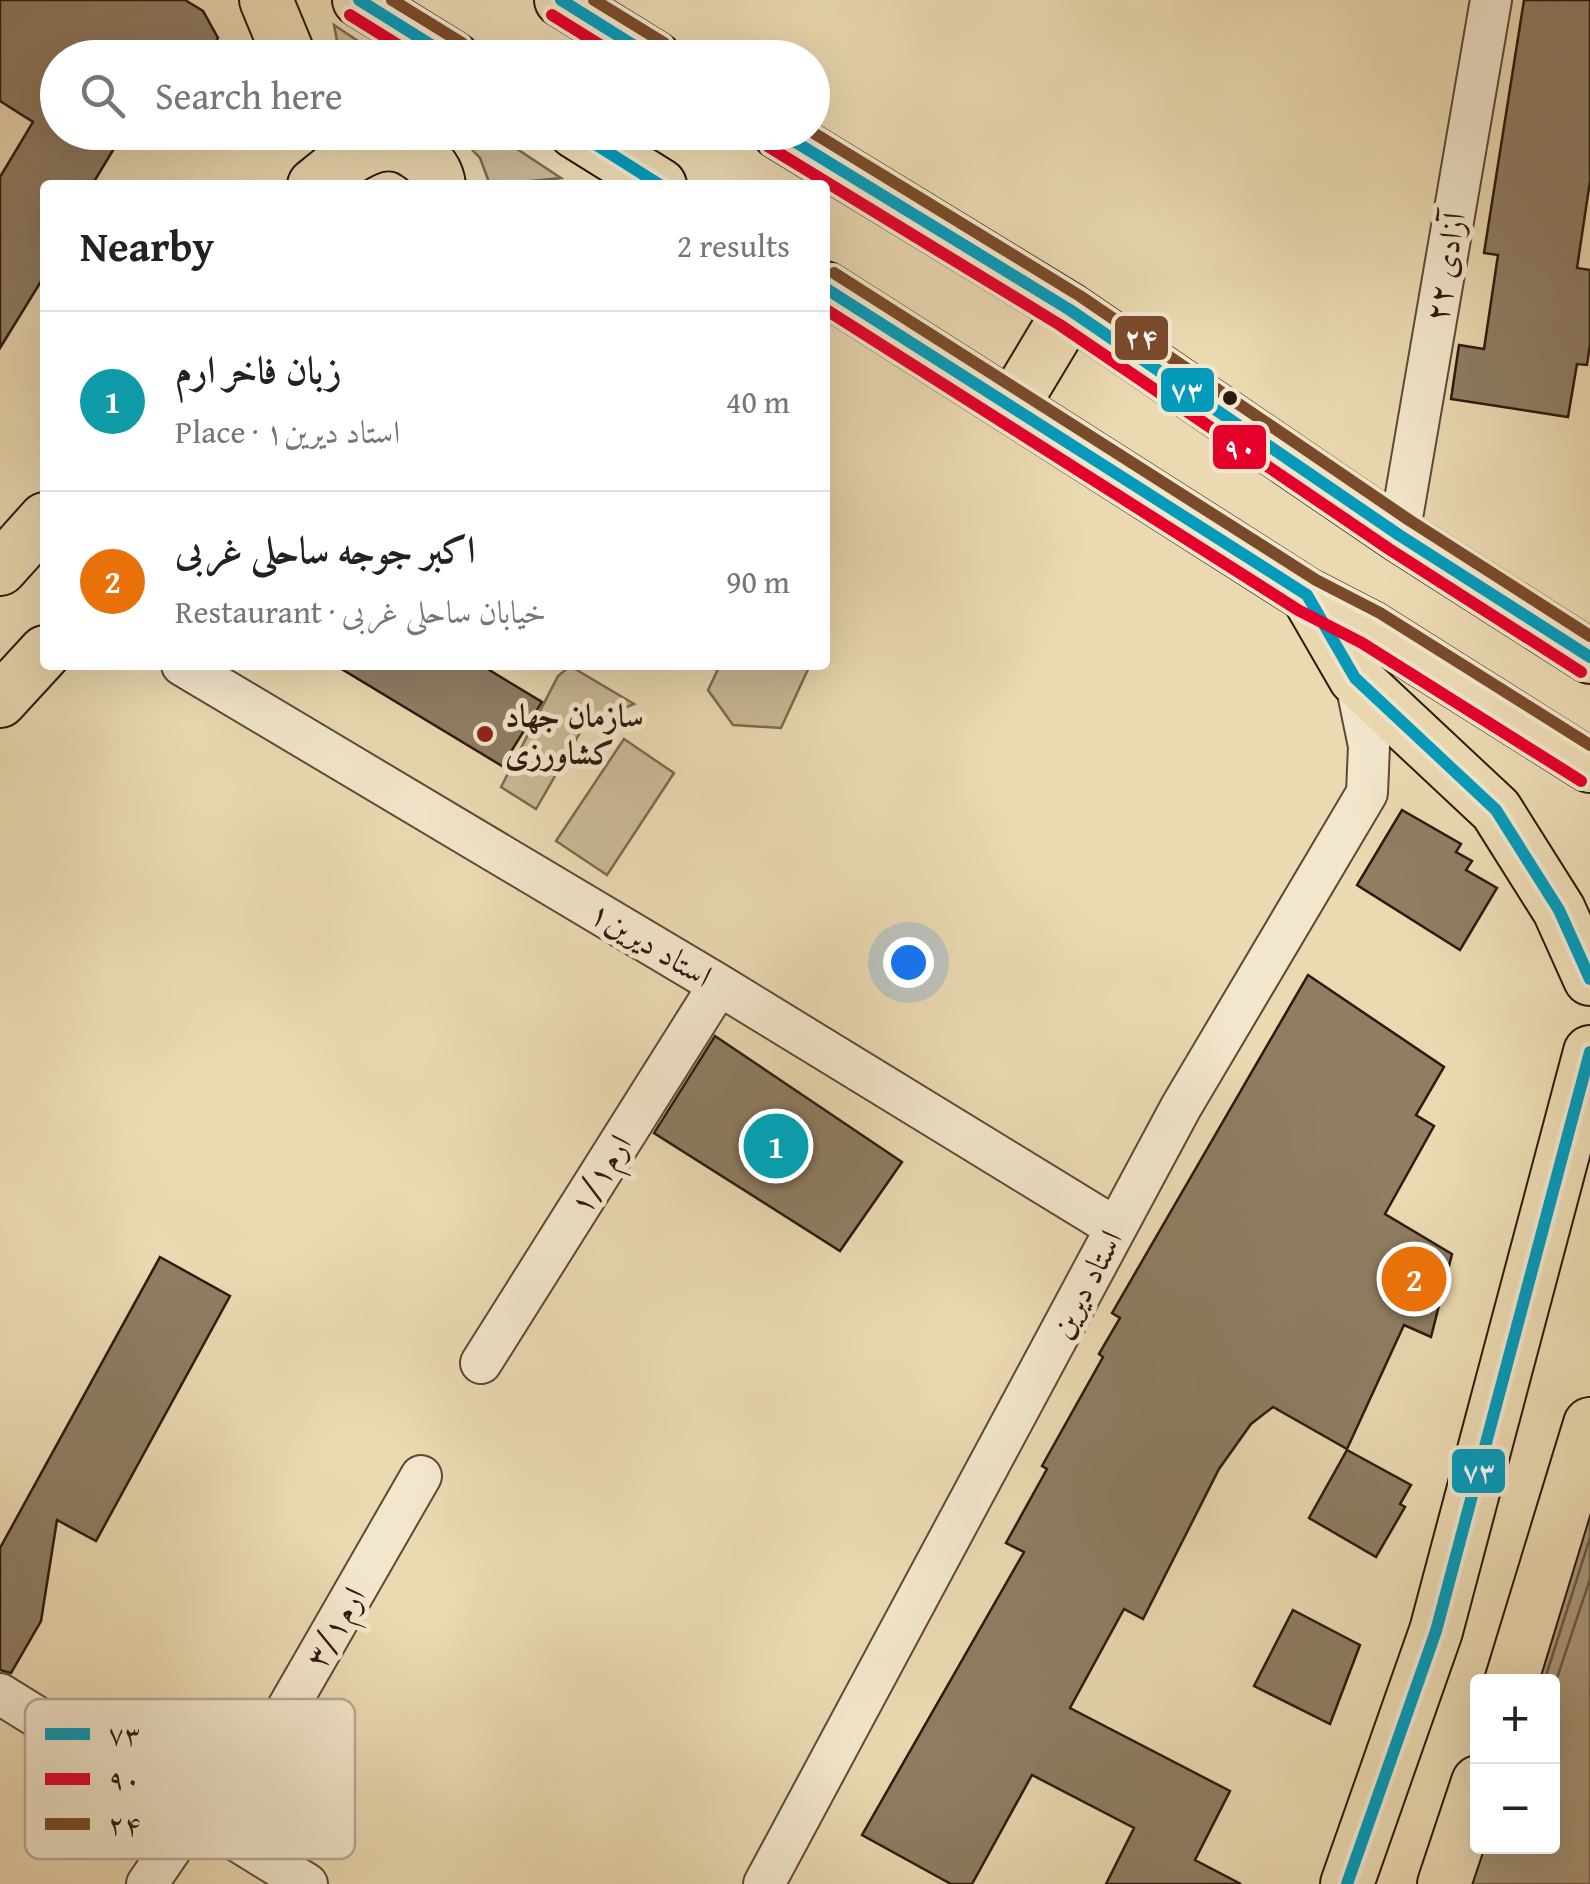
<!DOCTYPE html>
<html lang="en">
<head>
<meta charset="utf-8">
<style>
  :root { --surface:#fff; --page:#f6f6f6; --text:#222; --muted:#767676; --line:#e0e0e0; --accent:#b45309 }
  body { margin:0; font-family:"Gentium Book Plus",Amiri,serif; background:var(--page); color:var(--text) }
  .controls { position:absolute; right:30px; bottom:30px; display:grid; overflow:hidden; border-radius:10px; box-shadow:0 10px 40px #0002 }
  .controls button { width:90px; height:90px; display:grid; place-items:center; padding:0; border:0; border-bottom:2px solid var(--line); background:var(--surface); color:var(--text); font:50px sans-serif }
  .you { position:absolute; left:908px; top:962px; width:35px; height:35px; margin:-25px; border:8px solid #fff; border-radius:50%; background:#1a73e8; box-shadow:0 0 0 15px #1a73e833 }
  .badge { display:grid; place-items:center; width:65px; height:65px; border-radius:50%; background:var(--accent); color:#fff; font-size:32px; font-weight:700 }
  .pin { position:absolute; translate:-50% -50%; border:5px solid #fff; box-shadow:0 2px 10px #0006 }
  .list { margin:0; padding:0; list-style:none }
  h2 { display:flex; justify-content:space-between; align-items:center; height:130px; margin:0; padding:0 40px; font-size:42px }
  h2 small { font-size:32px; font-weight:400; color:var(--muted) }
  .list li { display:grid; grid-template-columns:65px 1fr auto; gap:30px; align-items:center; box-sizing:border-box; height:180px; padding:0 40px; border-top:2px solid var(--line) }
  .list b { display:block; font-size:38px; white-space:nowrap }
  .list p { margin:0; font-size:32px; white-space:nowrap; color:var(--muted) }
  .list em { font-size:32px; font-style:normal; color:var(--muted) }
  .icon { flex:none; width:55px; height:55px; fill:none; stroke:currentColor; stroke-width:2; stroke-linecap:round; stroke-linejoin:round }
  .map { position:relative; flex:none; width:1590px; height:1884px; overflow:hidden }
  .search { position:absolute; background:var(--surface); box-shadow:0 10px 40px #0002; left:40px; top:40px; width:790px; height:110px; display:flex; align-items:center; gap:25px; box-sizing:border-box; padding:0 35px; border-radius:55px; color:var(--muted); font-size:38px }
  .panel { position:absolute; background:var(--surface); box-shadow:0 10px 40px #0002; left:40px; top:180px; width:790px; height:490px; border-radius:10px }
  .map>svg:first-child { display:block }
  .green { fill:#cbb996; stroke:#7c6a53; stroke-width:2.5 }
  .water { fill:#aa987a; stroke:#786650; stroke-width:2.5 }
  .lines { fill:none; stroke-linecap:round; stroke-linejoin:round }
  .shore { stroke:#6b5945; stroke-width:2.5 }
  .building { fill:#8f7d64; stroke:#2c1a10; stroke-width:2.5 }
  .minor-casing { stroke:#5c4a38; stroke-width:44 }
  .major-casing { stroke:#2c1a10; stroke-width:56 }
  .minor { stroke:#f2e6cc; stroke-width:40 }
  .major { stroke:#ebd9b1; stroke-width:52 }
  .bus-1-casing { stroke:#f2e6cc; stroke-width:20 }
  .bus-2-casing { stroke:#f2e6cc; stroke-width:20 }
  .bus-3-casing { stroke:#f2e6cc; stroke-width:20 }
  .bus-1 { stroke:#049bbb; stroke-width:12 }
  .bus-2 { stroke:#e4002b; stroke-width:12 }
  .bus-3 { stroke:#7a4b2a; stroke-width:12 }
  .bus-dot { fill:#2c1a10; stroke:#f2e6cc; stroke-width:4 }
  .poi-dot { fill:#8f2418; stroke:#f2e6cc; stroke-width:4 }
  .labels { text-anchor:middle; stroke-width:10; stroke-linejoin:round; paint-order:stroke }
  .street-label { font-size:32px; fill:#2c1a10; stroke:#f2e6cc }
  .poi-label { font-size:32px; font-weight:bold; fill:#2c1a10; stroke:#f2e6cc; text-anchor:start }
  .key { fill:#f2e6cc; stroke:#b7a994; stroke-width:2.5 }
  .key-label { font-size:28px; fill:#2c1a10 }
  .line-badge { stroke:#f2e6cc; stroke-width:4 }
  .badge-label { font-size:28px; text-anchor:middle; font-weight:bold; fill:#fff }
</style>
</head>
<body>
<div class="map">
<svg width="1590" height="1884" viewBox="0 0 1590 1884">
  <rect width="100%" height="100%" fill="#ebd9b1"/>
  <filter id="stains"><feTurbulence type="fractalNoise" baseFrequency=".002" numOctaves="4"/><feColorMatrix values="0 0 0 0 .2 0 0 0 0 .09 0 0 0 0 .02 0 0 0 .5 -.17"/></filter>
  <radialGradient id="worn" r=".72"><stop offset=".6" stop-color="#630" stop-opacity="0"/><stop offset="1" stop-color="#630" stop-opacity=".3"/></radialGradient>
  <path class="green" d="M334 25 382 57H340Z
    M456 133H493L561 178 490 185 480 158Z
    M720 665H810L781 728 733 725 708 690Z
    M570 666 634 704 585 724 536 809 501 787 558 676Z
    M624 739 674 773 607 875 556 841Z"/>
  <path class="water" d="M1590 1505V1884H1469L1481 1847 1552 1846V1682L1534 1681Z"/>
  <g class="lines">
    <path class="shore" d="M1544 1682 1590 1538
      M1552 1693 1590 1579"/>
  </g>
  <path class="building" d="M0 0H185L203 11 218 38 206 58H58V132H124L92 185H45V275L0 348V177L33 122 0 101Z
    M1524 0H1590V181L1577 268 1590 270V344L1587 365 1577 364 1568 417 1451 399 1459 345 1484 349 1498 255 1484 253Z
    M335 665H481L542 702 502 766Z
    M1402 810 1461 844 1456 852 1472 861 1466 870 1497 888 1460 950 1357 885Z
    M1308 975 1444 1067 1416 1115 1434 1126 1385 1214 1452 1254 1431 1337 1404 1325 1347 1449 1273 1407 1251 1424 1219 1469 1143 1619 1124 1609 1070 1708 1230 1791 1195 1860 1241 1884H1106L1134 1828 1032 1775 972 1884H951L862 1835 1024 1552 1006 1543 1047 1469 1042 1466 1103 1357 1099 1354 1120 1318 1112 1313Z
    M715 1036 902 1162 840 1251 654 1133Z
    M160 1257 230 1296 96 1541 57 1520 41 1621 11 1673 0 1670V1548Z
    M1347 1450 1411 1485 1400 1504 1405 1507 1376 1557 1309 1518Z
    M1293 1610 1360 1645 1330 1724 1254 1686Z"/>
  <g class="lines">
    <g class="minor-casing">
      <path id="minor" d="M1399 535 1491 0
        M182 665 719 985 1116 1228
        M481 1363 719 985
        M0 1694 307 1884
        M218 1829 421 1476
        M147 1884 195 1814
        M764 1884 1181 1107 1367 793 1369 746 1355 678"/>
    </g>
    <g class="major-casing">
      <path id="major" d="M266 0 290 58
        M359 0 453 58
        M561 0 655 58
        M575 132 660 185
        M778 132 1070 310 1399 535 1590 657
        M314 185C341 163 380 128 416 153 429 161 437 170 439 185
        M825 288 1307 595 1371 628 1590 766
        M1013 405 1070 310
        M0 569 45 519
        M1307 595 1355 678 1496 810 1559 910 1590 979
        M0 701 45 652
        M1511 1682 1590 1424
        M1347 1884 1436 1631 1590 1052
        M1444 1884 1478 1782"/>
    </g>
    <use href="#minor" class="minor"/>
    <use href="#major" class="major"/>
    <g class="bus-1-casing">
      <path id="bus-1" d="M359 0 452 58
        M561 0 654 58
        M576 132 660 185
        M779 132 1070 310 1399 535 1590 657
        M825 288 1307 595 1355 678 1496 810 1559 910 1590 979
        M1347 1884 1436 1631 1590 1052"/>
    </g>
    <g class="bus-2-casing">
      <path id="bus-2" d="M350 15 419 58
        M552 15 621 58
        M769 147 1060 325 1389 549 1581 672
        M825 309 1298 610 1362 643 1581 781"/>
    </g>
    <g class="bus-3-casing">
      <path id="bus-3" d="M392 0 462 43
        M594 0 664 43
        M812 132 1080 296 1409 520 1590 636
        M834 273 1316 580 1380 613 1590 745"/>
    </g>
    <use href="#bus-1" class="bus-1"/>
    <use href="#bus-2" class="bus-2"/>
    <use href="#bus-3" class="bus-3"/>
  </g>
  <circle class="bus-dot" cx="1230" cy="398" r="9"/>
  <circle class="poi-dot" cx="485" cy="734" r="10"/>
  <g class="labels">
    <g class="street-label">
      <text transform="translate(1445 267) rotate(-80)" y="11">آزادی ۲۲</text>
      <text transform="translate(651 944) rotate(31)" y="11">استاد دیرین۱</text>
      <text transform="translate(600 1174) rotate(-58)" y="11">۱/۱ارم</text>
      <text transform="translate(1086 1284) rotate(-62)" y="11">استاد دیرین</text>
      <text transform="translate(335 1627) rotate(-60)" y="11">۳/۱ارم</text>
    </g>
    <g class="poi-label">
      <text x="505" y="727">سازمان جهاد<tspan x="505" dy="37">کشاورزی</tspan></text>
    </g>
  </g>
  <rect x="25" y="1699" width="330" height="160" rx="15" class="key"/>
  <rect x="45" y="1728" width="45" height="12" fill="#049bbb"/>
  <rect x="45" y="1773" width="45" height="12" fill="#e4002b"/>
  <rect x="45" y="1818" width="45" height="12" fill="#7a4b2a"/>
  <g class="key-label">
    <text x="108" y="1744">۷۳</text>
    <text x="108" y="1789">۹۰</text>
    <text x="108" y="1834">۲۴</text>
  </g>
  <g class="line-badge">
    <rect x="1113" y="314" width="57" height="48" rx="10" fill="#7a4b2a"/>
    <rect x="1159" y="366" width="57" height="48" rx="10" fill="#049bbb"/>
    <rect x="1211" y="423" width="57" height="48" rx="10" fill="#e4002b"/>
    <rect x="1450" y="1447" width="57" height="48" rx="10" fill="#049bbb"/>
  </g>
  <g class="badge-label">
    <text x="1141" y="347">۲۴</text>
    <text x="1187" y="400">۷۳</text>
    <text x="1240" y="457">۹۰</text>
    <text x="1479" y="1481">۷۳</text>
  </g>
  <rect width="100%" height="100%" filter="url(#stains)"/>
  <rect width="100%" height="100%" fill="url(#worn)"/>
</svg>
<div class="controls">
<button>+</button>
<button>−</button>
</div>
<div class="you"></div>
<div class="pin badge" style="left:776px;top:1146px;background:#0f9aa8">1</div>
<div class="pin badge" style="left:1414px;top:1279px;background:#e8710a">2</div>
<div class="search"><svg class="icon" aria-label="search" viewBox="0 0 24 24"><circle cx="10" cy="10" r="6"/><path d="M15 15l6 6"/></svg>Search here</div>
<section class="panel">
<h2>Nearby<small>2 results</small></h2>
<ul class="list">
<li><span class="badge" style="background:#0f9aa8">1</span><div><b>زبان فاخر ارم</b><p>Place · استاد دیرین۱</p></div><em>40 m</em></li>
<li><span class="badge" style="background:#e8710a">2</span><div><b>اکبر جوجه ساحلی غربی</b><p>Restaurant · خیابان ساحلی غربی</p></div><em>90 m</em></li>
</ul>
</section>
</div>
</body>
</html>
